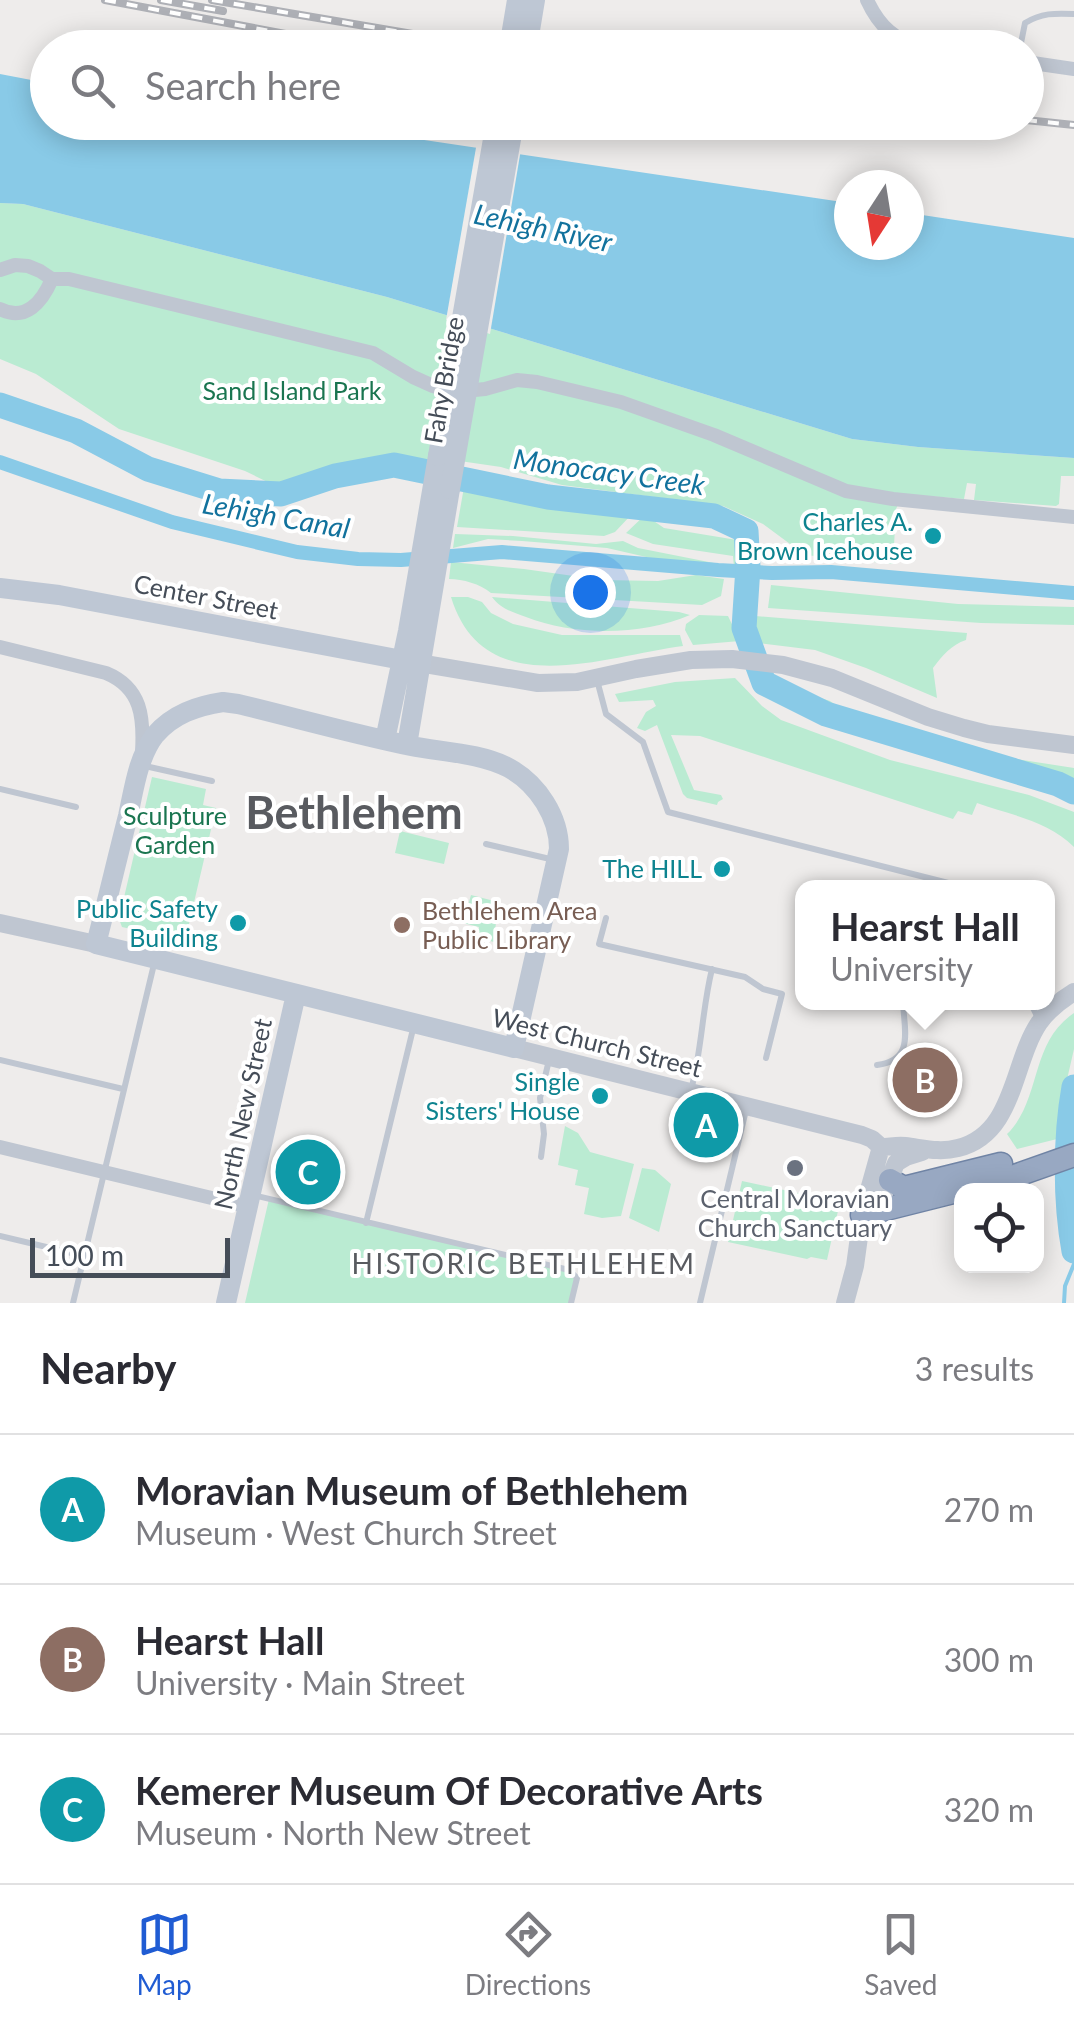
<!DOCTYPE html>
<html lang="en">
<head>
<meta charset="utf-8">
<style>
  :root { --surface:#fff; --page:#f7f7f7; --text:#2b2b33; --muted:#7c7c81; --line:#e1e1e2; --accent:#205cd3 }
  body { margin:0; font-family:Lato,sans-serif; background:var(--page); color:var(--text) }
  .controls { position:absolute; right:30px; bottom:30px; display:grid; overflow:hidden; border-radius:20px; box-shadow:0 5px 25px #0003 }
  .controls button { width:90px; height:90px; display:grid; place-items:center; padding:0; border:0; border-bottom:2px solid var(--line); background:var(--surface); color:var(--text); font:50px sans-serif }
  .compass { position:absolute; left:834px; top:170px; width:90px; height:90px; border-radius:50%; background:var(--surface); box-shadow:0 5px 25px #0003; rotate:192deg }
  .scale { position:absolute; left:30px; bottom:25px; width:200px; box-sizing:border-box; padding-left:10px; border:5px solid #454d58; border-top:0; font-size:28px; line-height:35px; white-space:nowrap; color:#454d58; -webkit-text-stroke:8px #fff; paint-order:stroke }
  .you { position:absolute; left:590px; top:592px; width:35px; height:35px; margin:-25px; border:8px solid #fff; border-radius:50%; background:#1a73e8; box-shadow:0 0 0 15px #1a73e833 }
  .badge { display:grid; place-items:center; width:65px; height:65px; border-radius:50%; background:var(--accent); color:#fff; font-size:32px; font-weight:700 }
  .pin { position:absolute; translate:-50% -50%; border:5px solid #fff; box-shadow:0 2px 10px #0006 }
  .popup { position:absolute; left:795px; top:880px; width:260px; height:130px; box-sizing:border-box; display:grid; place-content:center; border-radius:20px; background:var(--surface); filter:drop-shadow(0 2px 8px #0005); font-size:32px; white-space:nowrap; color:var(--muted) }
  .popup b { font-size:38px; color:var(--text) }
  .popup::after { content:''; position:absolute; left:50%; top:100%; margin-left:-20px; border:20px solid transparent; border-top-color:var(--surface) }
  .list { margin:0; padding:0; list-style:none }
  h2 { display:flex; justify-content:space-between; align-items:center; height:130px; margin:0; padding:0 40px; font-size:42px }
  h2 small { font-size:32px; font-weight:400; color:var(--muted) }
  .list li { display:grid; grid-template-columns:65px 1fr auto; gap:30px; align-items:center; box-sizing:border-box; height:150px; padding:0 40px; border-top:2px solid var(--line) }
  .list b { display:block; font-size:38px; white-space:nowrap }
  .list p { margin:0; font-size:32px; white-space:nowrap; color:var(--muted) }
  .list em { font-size:32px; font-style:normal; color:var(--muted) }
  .icon { flex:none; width:55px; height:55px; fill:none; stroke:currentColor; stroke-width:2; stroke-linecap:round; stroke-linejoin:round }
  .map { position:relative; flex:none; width:1074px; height:1303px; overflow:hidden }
  .search { position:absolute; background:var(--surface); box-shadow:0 5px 25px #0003; left:30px; right:30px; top:30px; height:110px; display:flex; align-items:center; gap:25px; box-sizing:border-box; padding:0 35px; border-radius:55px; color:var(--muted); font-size:38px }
  .sheet { height:580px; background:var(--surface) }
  nav { display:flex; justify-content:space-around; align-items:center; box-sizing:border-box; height:140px; border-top:2px solid var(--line); background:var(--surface); font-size:28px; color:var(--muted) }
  nav a { display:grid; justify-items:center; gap:5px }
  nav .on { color:var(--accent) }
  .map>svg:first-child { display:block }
  .green { fill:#baebd2 }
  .water { fill:#89cae7 }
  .pier { fill:#eeeceb }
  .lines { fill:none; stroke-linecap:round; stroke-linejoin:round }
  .stream { stroke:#89cae7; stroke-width:4 }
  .canal { stroke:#89cae7; stroke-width:14 }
  .river { stroke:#89cae7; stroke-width:25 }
  .trunk-casing { stroke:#7084a5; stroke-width:25 }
  .service { stroke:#bfc6d1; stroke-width:6 }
  .minor { stroke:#bfc6d1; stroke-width:14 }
  .tertiary { stroke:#bfc6d1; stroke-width:18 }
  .secondary { stroke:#bec7d4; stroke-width:20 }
  .trunk { stroke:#98a8c2; stroke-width:22 }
  .rail-casing { stroke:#aeb0b6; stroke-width:8 }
  .rail { stroke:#fff; stroke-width:4; stroke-dasharray:11; stroke-linecap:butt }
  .secondary-bridge { stroke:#bec7d4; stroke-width:20 }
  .culture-dot { fill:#0f9aa8; stroke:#fff; stroke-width:4 }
  .education-dot { fill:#8d6e63; stroke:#fff; stroke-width:4 }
  .worship-dot { fill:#6b7280; stroke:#fff; stroke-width:4 }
  .labels { text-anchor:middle; stroke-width:8; stroke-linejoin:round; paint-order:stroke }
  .street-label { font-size:25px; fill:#454d58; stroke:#fff }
  .park-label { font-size:25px; fill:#1a7550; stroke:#fff }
  .culture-label { font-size:25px; fill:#0d838f; stroke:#fff; text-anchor:end }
  .education-label { font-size:25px; fill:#785e54; stroke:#fff; text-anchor:start }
  .worship-label { font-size:25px; fill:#5b616d; stroke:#fff }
  .water-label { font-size:28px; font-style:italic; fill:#12729d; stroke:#fff }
  .neighbourhood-label { font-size:28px; letter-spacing:2.5px; fill:#595b60; stroke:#fff }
  .town-label { font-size:45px; font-weight:bold; fill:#595b60; stroke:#fff }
</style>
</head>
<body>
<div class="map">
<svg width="1074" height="1303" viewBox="0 0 1074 1303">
  <rect width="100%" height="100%" fill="#eeeceb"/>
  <path class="green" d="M0 203 23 204 387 297 852 439 918 447 1074 458V476H1061L1059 504 1056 506 974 500 976 484 967 483 964 499 903 494 896 509 893 564 805 555 763 524 723 506 562 485 501 467 446 459 386 463 282 489 245 471 119 429 36 374 0 359Z
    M464 487 517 495 552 507H591L631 515 615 532 604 536 457 527Z
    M645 515 664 528 737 540 744 554 740 568 734 567 733 556 653 544 626 533Z
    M455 534 513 536 596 544 623 541 638 548 724 565 655 559 607 548 522 541 488 539 453 548Z
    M451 562 524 569 602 580 658 581 696 575 724 579 721 596 702 605 491 593C480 584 463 579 449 579Z
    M771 585 958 604 1074 607V625L981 623 768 608Z
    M451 597H468L482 602 491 613 513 624 562 635H680L683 646C604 656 484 705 451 597Z
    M492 597 679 612 690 615C642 636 574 636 526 617 512 612 501 609 492 597Z
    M699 615 728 616 740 641 693 645 685 630 686 624Z
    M755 616 967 633 966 640C951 645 943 655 933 668L937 698 866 668 815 650 758 643Z
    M735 678 762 706 781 720 890 760 1029 795 1074 812V847C1048 821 1011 815 977 803L972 815 958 811 953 819 700 736 671 735 694 790 721 795 723 799 718 802 717 805 687 798 683 794 657 725 645 731 637 728 646 712 656 706 653 700 619 702 615 694 675 682Z
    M794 689 830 701 846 712 965 751 1074 768V782L942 746 825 707Z
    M152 777 206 789 203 805 216 808 185 941 122 927 119 919Z
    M400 831 449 843 444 864 395 853Z
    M471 895 498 902 494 942 477 938 479 927 463 923Z
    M1074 1013V1049L1063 1097 1065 1137 1017 1149 1007 1134C1042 1100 1029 1043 1074 1013Z
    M565 1126 578 1133 590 1152 634 1164 621 1216 602 1218 584 1214 589 1188 575 1185 578 1170 558 1165Z
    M642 1168 655 1170 671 1184 659 1232 629 1218Z
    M742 1181 840 1202 827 1260 811 1257 807 1259 728 1242Z
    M269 1199 569 1270 577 1278 573 1303H245Z"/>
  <path class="water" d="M0 74 47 83 48 122 310 123 849 203V245H909V213L1074 238V458L918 447 852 439 387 297 23 204 0 203Z"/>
  <path class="pier" d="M477 142 521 149 490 334 446 320Z"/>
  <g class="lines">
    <path class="stream" d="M1064 1303 1065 1286 1074 1264"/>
    <path class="canal" d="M0 462 172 522 297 552 358 559 401 560 502 552 718 570 772 573 831 572 1074 593"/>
    <path class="river" d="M0 405 76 431 148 469 219 491 281 494 335 476 394 465 548 497 714 516 746 531 748 567 744 628 764 683 826 714 1058 784 1074 792
      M1074 1087C1065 1138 1065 1201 1074 1251"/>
    <g class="trunk-casing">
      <path id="trunk" d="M890 1180 904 1188 1001 1164
        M862 1215 1009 1178 1074 1155"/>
    </g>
    <path class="service" d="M1020 48 1025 23C1041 13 1055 13 1074 14
      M597 680 606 714 643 742 668 812 968 888
      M145 766 212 781
      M0 789 76 807
      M486 844 550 859
      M606 918 599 944 745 977 763 989 782 994 766 1058
      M1030 1002 1039 1020
      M0 1060 123 1089
      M877 1065C915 1060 904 1030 903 1002
      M691 1090C702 1050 702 1009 712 969
      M541 1157 544 1134 540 1098 549 1060
      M253 1195 569 1270 577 1278 571 1303
      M366 1223 414 1025
      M0 1236 84 1256
      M73 1303 155 960
      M700 1303 746 1110"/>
    <path class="minor" d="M867 0C879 26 895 41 923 48
      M1026 62 1074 69
      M0 270 15 265 28 266 40 271 52 279H69L373 353 413 377 433 386 454 392 485 389 517 380 537 382 621 402 714 435 846 491 893 499 1074 517
      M0 309C26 322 42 302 52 279
      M0 647 106 673C142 688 144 718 142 752
      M0 1147 249 1207"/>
    <path class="tertiary" d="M407 661 538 683 577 682 636 669 691 660 732 659 783 665 832 678 928 717 964 728 988 734 1074 745
      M0 923 96 944
      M514 1048 862 1135 872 1139 881 1147
      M881 1147C889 1147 897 1145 905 1146 923 1148 939 1153 958 1148 1015 1134 1012 1063 1039 1023 1048 1010 1061 1000 1074 992
      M874 1219 896 1163 906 1157 922 1152
      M845 1303 855 1266 862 1215 881 1147"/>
    <path class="secondary" d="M509 48 517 0
      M527 48 535 0
      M0 588 59 595 402 660
      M223 702 238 704C296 718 353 734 411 746 442 752 481 753 509 768 538 784 559 817 559 849L514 1048 96 944C107 902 117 859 128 816 134 789 138 757 155 735 173 714 197 706 223 702Z
      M385 740 408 631 438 456
      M407 745 450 489
      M226 1303 296 994"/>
    <use href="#trunk" class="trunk"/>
    <g class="rail-casing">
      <path id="rail" d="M105 0 360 48
        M161 0 223 11
        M212 0 495 48
        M1026 120 1074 125"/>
    </g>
    <use href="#rail" class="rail"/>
    <path class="secondary-bridge" d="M438 456 496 122
      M450 489 514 122"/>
  </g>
  <g class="culture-dot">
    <circle cx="933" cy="536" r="10"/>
    <circle cx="722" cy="869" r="10"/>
    <circle cx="238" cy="923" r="10"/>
    <circle cx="600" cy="1096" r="10"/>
  </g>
  <circle class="education-dot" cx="402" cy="925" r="10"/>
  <circle class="worship-dot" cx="795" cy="1168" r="10"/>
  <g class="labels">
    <g class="street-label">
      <text transform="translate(444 380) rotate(-80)" y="9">Fahy Bridge</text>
      <text transform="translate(206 597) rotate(11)" y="9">Center Street</text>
      <text transform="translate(597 1043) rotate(14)" y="9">West Church Street</text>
      <text transform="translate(243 1114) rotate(-78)" y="9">North New Street</text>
    </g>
    <g class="park-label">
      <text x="292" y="400">Sand Island Park</text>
      <text x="175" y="825">Sculpture<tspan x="175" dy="29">Garden</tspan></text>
    </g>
    <g class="culture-label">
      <text x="913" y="531">Charles A.<tspan x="913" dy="29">Brown Icehouse</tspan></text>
      <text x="702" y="878">The HILL</text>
      <text x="218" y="918">Public Safety<tspan x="218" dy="29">Building</tspan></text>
      <text x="580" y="1091">Single<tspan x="580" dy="29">Sisters' House</tspan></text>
    </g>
    <g class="education-label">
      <text x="422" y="920">Bethlehem Area<tspan x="422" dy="29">Public Library</tspan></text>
    </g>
    <g class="worship-label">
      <text x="795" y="1208">Central Moravian<tspan x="795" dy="29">Church Sanctuary</tspan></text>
    </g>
    <g class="water-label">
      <text transform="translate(543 228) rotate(12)" y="10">Lehigh River</text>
      <text transform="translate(609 472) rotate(8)" y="10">Monocacy Creek</text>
      <text transform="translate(276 516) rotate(10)" y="10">Lehigh Canal</text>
    </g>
    <g class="neighbourhood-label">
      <text x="524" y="1274">HISTORIC BETHLEHEM</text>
    </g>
    <g class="town-label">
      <text x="354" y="829">Bethlehem</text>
    </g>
  </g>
</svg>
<div class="controls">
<button><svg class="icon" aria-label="locate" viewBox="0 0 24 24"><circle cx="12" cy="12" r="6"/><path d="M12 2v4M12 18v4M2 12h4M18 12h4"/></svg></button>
</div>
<svg class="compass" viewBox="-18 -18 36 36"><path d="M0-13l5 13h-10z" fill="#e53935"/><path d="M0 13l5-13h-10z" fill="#7c7c81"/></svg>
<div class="scale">100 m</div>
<div class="you"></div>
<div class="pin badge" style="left:706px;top:1125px;background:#0f9aa8">A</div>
<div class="pin badge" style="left:925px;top:1080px;background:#8d6e63">B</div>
<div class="popup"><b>Hearst Hall</b>University</div>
<div class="pin badge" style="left:308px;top:1172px;background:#0f9aa8">C</div>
<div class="search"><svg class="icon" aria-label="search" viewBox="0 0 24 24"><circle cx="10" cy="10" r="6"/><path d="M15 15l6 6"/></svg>Search here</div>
</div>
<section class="sheet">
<h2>Nearby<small>3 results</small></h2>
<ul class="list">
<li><span class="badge" style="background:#0f9aa8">A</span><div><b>Moravian Museum of Bethlehem</b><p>Museum · West Church Street</p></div><em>270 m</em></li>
<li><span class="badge" style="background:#8d6e63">B</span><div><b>Hearst Hall</b><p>University · Main Street</p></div><em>300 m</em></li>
<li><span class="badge" style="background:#0f9aa8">C</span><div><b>Kemerer Museum Of Decorative Arts</b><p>Museum · North New Street</p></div><em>320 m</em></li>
</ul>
</section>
<nav>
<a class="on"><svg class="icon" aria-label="map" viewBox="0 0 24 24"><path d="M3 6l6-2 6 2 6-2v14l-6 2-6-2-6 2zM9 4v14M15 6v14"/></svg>Map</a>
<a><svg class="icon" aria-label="directions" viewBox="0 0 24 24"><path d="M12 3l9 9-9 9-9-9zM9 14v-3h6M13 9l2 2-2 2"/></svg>Directions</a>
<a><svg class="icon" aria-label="saved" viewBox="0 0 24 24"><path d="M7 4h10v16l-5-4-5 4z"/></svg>Saved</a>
</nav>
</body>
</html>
